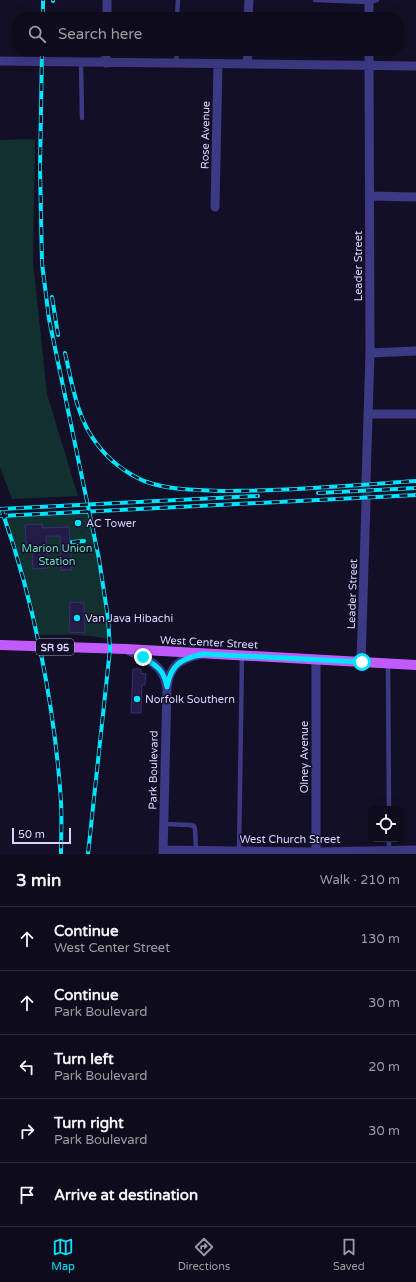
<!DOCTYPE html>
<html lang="en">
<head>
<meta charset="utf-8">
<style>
  :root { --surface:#0e0b1c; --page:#171425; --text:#f1f3f6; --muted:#9b9ba3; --line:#2e2b3b; --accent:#00e5ff }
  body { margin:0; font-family:"Varela Round",sans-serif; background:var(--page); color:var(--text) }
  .controls { position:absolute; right:12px; bottom:12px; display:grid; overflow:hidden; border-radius:8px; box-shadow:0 4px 16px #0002 }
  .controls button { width:36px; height:36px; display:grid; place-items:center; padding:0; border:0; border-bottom:1px solid var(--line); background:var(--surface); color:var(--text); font:20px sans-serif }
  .scale { position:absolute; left:12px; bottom:10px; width:59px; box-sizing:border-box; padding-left:4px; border:2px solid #d9d4ff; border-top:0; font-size:11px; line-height:14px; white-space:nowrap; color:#d9d4ff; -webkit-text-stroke:3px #130f26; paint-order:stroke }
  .stop { position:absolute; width:12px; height:12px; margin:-9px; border:3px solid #00e5ff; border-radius:50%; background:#fff }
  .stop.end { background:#00e5ff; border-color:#fff; box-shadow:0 1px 4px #0008 }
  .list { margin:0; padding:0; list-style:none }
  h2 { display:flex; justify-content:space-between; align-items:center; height:52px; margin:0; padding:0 16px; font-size:17px }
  h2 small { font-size:13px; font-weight:400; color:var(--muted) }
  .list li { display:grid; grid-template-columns:26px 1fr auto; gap:12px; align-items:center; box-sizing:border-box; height:64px; padding:0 16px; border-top:1px solid var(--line) }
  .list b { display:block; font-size:15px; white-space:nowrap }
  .list p { margin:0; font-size:13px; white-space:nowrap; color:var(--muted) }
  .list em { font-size:13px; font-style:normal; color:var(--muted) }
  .icon { flex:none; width:22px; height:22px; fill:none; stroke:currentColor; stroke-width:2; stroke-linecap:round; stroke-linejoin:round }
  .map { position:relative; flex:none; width:416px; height:854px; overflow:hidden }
  .search { position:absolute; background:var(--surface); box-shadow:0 4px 16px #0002; left:12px; right:12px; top:12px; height:44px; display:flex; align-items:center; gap:10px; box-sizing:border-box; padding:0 14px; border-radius:16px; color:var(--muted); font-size:15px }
  .sheet { height:372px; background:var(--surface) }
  nav { display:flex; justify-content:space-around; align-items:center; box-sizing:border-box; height:56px; border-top:1px solid var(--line); background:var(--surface); font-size:11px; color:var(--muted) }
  nav a { display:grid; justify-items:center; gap:2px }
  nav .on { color:var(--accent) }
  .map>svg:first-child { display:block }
  .green { fill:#12302f }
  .building { fill:#241b47; stroke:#3b2d73 }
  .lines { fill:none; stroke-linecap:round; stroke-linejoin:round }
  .street-tunnel { stroke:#312d47; stroke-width:9; stroke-dasharray:9 4.5; stroke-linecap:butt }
  .lane { stroke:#3d3a85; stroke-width:4.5 }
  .street { stroke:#3d3a85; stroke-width:9 }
  .primary { stroke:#c25bff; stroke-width:10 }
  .rail-casing { stroke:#00e5ff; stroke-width:4 }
  .rail { stroke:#130f26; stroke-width:2.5; stroke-dasharray:8; stroke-linecap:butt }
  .route { stroke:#00e5ff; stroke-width:5 }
  .poi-dot { fill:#00e5ff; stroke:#130f26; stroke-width:1.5 }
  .labels { text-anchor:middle; stroke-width:3; stroke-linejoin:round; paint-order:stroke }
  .shield { fill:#130f26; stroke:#9e99be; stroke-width:1 }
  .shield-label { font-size:10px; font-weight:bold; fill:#d9d4ff }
  .street-label { font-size:11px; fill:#d9d4ff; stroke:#130f26 }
  .poi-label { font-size:11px; fill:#d9d4ff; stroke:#130f26; text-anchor:start }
  .park-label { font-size:11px; fill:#5fe0c0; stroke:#130f26 }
</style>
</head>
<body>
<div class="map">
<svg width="416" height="854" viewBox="0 0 416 854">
  <rect width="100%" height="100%" fill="#130f26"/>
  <path class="green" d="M35 139 33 262 47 394 78 496 12 499 0 467V140Z
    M89 512 104 593 109 639C91 635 54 633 36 636L26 591 4 516Z"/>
  <path class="building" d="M42 524V528L69 527 72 570H61L60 536H46L48 568 33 569 32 551H27L25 525Z
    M70 602 84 603 85 633 69 632Z
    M133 669H141V673L146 674 145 685H142L141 713H131Z"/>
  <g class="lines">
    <path class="street-tunnel" d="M366 502V481"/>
    <path class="lane" d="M315 0 369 2 377 0
      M177 17 178 0
      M81 62 82 118
      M176 63 177 51
      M388 664 389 809
      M164 824 190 825 194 826 195 829 196 851
      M389 839V852
      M239 852 242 656"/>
    <path class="street" d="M107 17V0
      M248 17 249 0
      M369 17V0
      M0 61 416 66
      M106 63V51
      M247 64 248 51
      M370 196 416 197
      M215 207 218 64
      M370 353 416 351
      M368 414H416
      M366 481 370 353 369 51
      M127 650C143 657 163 664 166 684
      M361 662 366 502
      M163 850 316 852 416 850
      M163 854 167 687C170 665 180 659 201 654
      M316 854V660"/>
    <path class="primary" d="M0 645 126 649 416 665"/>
    <g class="rail-casing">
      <path id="rail" d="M53 1V0
        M43 17V0
        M42 51 40 168 42 263 49 319 99 559 108 618 110 649 88 854
        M52 297 58 335
        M65 353C72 383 77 419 97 444 109 460 126 473 144 481 171 491 200 490 228 491 291 491 354 485 416 481
        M318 493 416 488
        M0 509 258 496
        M2 511C34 601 55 708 61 802 62 819 61 837 61 854
        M0 516 416 495
        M72 542 84 541"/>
    </g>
    <use href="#rail" class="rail"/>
  </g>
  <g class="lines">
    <path class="route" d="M143 657C157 666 164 670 167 687 171 664 181 659 203 654L362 662"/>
  </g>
  <g class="poi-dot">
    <circle cx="78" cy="523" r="4"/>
    <circle cx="77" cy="618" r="4"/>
    <circle cx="137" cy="699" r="4"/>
  </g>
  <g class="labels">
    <rect class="shield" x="36" y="639" width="38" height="16" rx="3"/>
    <g class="shield-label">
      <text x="55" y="651">SR 95</text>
    </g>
    <g class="street-label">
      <text transform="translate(205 135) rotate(-89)" y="4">Rose Avenue</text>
      <text transform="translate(358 266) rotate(-90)" y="4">Leader Street</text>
      <text transform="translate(352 594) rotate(-88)" y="4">Leader Street</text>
      <text transform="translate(209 642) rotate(3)" y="4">West Center Street</text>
      <text transform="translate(304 757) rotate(-90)" y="4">Olney Avenue</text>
      <text transform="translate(153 770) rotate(-89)" y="4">Park Boulevard</text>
      <text x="290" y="843">West Church Street</text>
    </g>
    <g class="poi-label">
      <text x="86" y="527">AC Tower</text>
      <text x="85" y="622">Van Java Hibachi</text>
      <text x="145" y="703">Norfolk Southern</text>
    </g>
    <g class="park-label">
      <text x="57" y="552">Marion Union<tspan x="57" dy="13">Station</tspan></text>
    </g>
  </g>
</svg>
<div class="controls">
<button><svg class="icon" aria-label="locate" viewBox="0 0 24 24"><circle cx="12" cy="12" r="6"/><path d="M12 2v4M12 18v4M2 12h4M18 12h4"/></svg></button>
</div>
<div class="scale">50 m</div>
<div class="stop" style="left:362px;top:662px"></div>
<div class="stop end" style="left:143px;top:657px"></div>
<div class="search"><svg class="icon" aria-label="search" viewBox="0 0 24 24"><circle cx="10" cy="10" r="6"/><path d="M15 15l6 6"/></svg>Search here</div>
</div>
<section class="sheet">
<h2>3 min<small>Walk · 210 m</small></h2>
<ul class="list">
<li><svg class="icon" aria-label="ahead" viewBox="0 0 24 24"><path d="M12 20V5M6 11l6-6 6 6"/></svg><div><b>Continue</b><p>West Center Street</p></div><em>130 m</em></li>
<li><svg class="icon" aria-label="ahead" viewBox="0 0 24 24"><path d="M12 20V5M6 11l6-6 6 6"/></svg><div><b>Continue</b><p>Park Boulevard</p></div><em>30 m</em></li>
<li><svg class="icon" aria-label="left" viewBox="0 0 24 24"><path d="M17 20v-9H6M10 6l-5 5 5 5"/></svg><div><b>Turn left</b><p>Park Boulevard</p></div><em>20 m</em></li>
<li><svg class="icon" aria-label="right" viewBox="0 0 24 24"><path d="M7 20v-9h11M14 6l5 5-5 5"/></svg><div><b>Turn right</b><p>Park Boulevard</p></div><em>30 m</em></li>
<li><svg class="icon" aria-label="arrive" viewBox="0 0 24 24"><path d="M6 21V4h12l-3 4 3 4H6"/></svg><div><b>Arrive at destination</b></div></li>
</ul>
</section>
<nav>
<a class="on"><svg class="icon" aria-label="map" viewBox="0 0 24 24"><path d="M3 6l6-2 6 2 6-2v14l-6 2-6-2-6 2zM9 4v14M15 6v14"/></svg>Map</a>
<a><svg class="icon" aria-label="directions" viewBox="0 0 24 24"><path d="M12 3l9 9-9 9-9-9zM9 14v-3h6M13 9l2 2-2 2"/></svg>Directions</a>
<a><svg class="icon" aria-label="saved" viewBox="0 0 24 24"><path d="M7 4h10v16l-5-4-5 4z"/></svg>Saved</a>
</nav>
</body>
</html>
